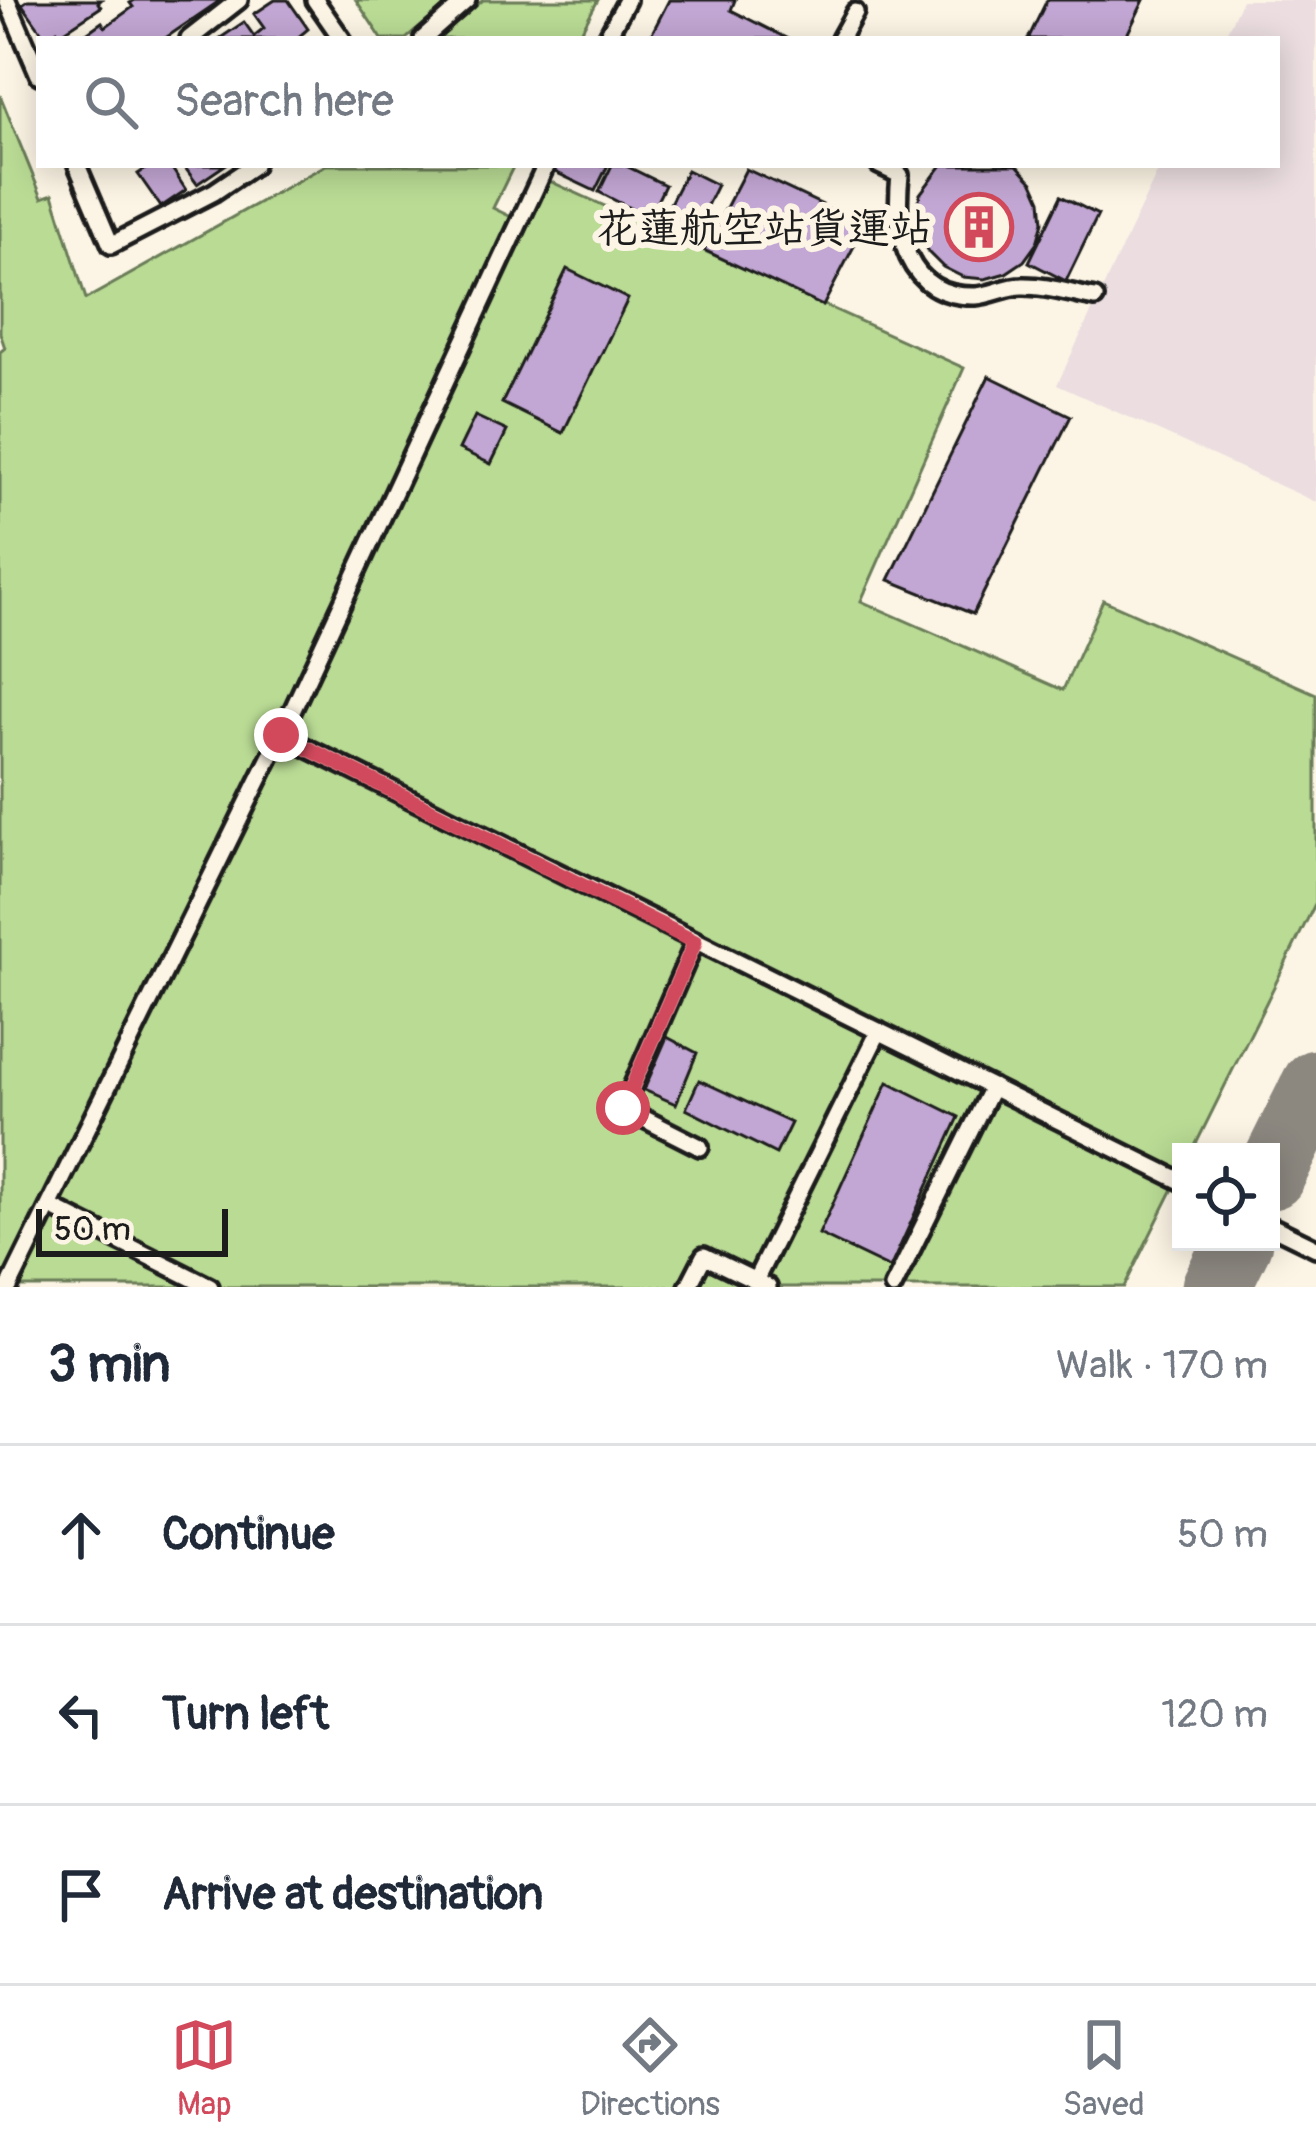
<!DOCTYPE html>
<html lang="en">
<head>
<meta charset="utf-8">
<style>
  :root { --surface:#fff; --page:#f6f6f7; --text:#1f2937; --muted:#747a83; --line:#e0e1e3; --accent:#d1495b }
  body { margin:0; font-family:Pangolin,"LXGW WenKai TC",sans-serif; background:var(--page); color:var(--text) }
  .controls { position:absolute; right:36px; bottom:36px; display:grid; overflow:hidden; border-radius:0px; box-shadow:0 6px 30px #0003 }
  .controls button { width:108px; height:108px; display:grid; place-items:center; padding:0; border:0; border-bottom:3px solid var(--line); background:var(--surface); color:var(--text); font:60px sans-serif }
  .scale { position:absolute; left:36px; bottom:30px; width:192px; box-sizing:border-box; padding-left:12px; border:6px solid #1c1c1c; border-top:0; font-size:33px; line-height:42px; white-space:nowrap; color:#1c1c1c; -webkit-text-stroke:9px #fcf5e5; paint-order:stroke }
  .stop { position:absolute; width:36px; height:36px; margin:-27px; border:9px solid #d1495b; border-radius:50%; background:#fff }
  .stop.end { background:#d1495b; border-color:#fff; box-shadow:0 3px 12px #0008 }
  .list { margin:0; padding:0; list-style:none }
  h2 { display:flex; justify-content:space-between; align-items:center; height:156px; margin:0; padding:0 48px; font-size:51px }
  h2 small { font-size:39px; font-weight:400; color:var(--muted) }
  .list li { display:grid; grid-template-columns:78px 1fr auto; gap:36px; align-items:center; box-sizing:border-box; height:180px; padding:0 48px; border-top:3px solid var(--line) }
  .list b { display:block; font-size:45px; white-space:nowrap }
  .list em { font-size:39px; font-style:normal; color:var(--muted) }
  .icon { flex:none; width:66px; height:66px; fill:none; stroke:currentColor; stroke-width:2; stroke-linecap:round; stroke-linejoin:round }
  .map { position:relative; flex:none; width:1316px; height:1287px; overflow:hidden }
  .search { position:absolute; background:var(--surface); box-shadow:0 6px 30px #0003; left:36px; right:36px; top:36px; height:132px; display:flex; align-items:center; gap:30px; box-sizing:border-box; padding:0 42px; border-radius:0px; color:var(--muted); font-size:45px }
  .sheet { height:696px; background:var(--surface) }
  nav { display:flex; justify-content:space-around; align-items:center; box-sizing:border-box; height:168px; border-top:3px solid var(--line); background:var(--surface); font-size:33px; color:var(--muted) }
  nav a { display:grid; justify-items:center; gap:6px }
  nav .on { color:var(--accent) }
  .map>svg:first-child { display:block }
  .built { fill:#ebdde0 }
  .green { fill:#b9db94; stroke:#6a7c58; stroke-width:3 }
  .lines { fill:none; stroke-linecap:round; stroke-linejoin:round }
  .taxiway { stroke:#8c8880; stroke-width:69 }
  .building { fill:#c2a6d3; stroke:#1c1c1c; stroke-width:3 }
  .lane-casing { stroke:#1c1c1c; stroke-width:24 }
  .lane { stroke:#fcf5e5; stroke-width:15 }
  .route { stroke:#d1495b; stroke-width:15 }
  .labels { text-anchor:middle; stroke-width:12; stroke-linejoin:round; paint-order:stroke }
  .poi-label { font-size:42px; fill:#1c1c1c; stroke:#fcf5e5; text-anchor:end }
</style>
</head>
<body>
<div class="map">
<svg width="1316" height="1287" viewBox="0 0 1316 1287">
  <rect width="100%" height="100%" fill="#fcf5e5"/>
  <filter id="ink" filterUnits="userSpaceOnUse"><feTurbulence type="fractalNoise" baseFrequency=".00833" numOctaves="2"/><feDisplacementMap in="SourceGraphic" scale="24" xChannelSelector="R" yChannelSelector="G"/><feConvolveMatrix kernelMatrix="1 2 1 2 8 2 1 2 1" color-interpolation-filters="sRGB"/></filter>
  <g filter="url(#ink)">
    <path class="built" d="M1242 0H1316V502L1057 385 1161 165H1277V39H1223Z"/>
    <path class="green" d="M356 0H452L406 39H382Z
      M483 0H598L577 39H438Z
      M0 95 42 198 53 194 86 299 326 165H514L493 208 526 224 547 180 964 368 861 601 1063 690 1103 600 1316 694V902L1192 1152H1181V1173L1124 1287H0V352L5 348 0 333Z"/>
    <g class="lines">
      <path class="taxiway" d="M1271 1175 1316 1084
        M1216 1287 1238 1242"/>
    </g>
    <path class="building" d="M28 0H101L98 3 101 7 60 34 57 30 46 38 22 4Z
      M135 0H221L164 39H78L102 22 105 27 133 7 130 3Z
      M275 0H288L308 29 296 39H219L244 22 254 36 264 28 254 14Z
      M669 0H735L731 10 788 39H649Z
      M1047 0H1144L1125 39H1028Z
      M152 165H173L171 167 186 190 161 207 138 174Z
      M183 165H225L197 184Z
      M554 165H608L595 191 551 170Z
      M612 165H624L665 185 649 218 599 192Z
      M942 165H1017L1033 182 1041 200 1043 222 1037 243 1024 261 1006 273 985 279 963 277 943 267 928 252 918 233 916 213 920 194Z
      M746 169 865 225 823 306 704 250Z
      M687 170 717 185 692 236 661 221Z
      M1061 196 1098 215 1066 281 1029 262Z
      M567 269 628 299 563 433 502 403Z
      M989 376 1071 416 973 614 889 580Z
      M475 416 507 431 491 464 459 449Z
      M667 1037 697 1053 676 1104 644 1090Z
      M699 1080 791 1123 776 1154 686 1109Z
      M888 1082 959 1117 890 1268 819 1234Z"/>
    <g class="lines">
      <g class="lane-casing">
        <path id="lane" d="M7 0 39 75
          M315 0 342 39
          M189 39 239 0
          M423 39 467 0
          M606 39 627 0
          M840 39 855 12
          M77 165 111 245 214 192 254 165
          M879 165 900 175C894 231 904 298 976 296 992 295 1007 286 1022 286 1045 285 1072 294 1095 298
          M281 735 1181 1181
          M695 942 623 1108 700 1147
          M49 1206 210 1287
          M1271 1226 1316 1248
          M755 1281 879 1031
          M9 1287 281 735 546 165
          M688 1287 704 1256 768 1287
          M893 1287 992 1087"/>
      </g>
      <use href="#lane" class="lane"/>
    </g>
  </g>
  <g class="lines" filter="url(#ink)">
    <path class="route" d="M281 735 695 942 623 1108"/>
  </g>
  <defs>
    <g id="building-ring" transform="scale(3.45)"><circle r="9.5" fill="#fcf5e5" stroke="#d1495b" stroke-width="1.5"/><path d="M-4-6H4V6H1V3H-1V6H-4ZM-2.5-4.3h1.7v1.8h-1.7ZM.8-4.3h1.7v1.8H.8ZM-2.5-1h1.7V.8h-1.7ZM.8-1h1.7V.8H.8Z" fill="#d1495b"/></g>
  </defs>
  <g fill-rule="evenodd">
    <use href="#building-ring" x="979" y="227"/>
  </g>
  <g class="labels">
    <g class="poi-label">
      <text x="932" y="242">花蓮航空站貨運站</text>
    </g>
  </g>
</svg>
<div class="controls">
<button><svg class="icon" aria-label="locate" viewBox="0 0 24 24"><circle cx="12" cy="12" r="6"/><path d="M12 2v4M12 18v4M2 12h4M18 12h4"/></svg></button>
</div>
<div class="scale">50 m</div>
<div class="stop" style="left:623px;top:1108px"></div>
<div class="stop end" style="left:281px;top:735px"></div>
<div class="search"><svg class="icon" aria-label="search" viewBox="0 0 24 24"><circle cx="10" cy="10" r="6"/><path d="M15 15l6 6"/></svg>Search here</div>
</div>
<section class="sheet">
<h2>3 min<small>Walk · 170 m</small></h2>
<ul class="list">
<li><svg class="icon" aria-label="ahead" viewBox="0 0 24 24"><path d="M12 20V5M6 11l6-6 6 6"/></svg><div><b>Continue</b></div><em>50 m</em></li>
<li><svg class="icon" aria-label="left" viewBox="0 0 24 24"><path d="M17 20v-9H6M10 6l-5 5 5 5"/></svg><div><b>Turn left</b></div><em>120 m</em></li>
<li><svg class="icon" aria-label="arrive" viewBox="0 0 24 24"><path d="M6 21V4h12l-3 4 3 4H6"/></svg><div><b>Arrive at destination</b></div></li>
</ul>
</section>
<nav>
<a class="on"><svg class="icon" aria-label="map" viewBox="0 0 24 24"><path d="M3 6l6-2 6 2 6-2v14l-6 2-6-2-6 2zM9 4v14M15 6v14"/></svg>Map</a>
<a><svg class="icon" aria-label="directions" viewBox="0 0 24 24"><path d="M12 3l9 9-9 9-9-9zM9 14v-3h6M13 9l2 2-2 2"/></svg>Directions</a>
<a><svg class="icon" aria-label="saved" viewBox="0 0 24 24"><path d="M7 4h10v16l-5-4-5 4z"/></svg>Saved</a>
</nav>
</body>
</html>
